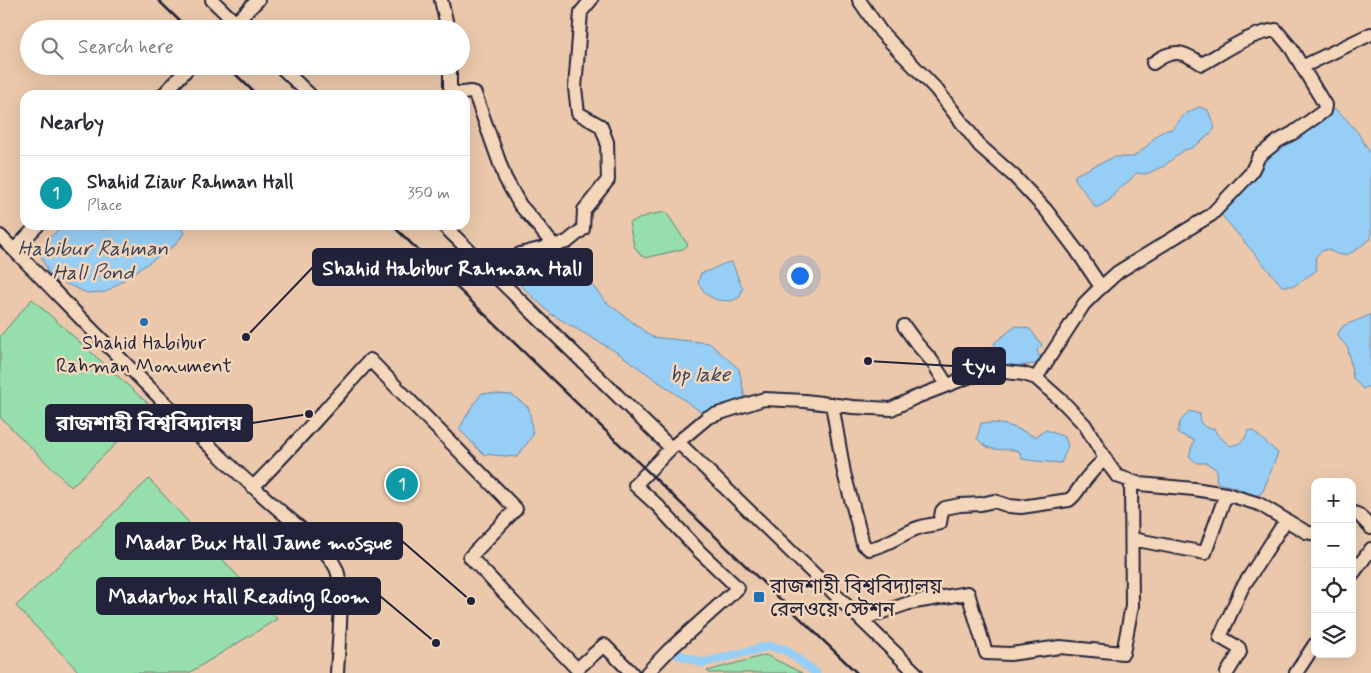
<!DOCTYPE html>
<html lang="en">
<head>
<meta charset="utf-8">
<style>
  :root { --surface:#fff; --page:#f2f2f3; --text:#2b2b33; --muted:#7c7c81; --line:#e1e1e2; --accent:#1f6fb2 }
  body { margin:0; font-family:Mynerve,"Noto Sans Bengali",sans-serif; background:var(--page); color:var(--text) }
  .controls { position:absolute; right:15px; bottom:15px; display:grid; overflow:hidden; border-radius:10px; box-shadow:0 5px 20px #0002 }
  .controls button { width:45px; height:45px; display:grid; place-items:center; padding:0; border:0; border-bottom:1px solid var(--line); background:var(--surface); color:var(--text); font:25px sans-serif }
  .you { position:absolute; left:799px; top:275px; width:18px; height:18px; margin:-12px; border:4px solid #fff; border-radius:50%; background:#1a73e8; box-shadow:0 0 0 8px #1a73e833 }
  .badge { display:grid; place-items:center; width:32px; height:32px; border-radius:50%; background:var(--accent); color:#fff; font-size:16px; font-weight:700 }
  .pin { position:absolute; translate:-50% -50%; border:2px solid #fff; box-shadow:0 1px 5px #0006 }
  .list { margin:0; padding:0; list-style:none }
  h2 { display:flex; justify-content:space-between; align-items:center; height:65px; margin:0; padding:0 20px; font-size:21px }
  h2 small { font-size:16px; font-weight:400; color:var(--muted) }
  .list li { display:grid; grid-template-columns:32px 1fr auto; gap:15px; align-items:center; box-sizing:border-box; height:75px; padding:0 20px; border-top:1px solid var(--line) }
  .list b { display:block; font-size:19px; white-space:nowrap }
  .list p { margin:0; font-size:16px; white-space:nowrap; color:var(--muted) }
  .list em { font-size:16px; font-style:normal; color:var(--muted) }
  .icon { flex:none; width:28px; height:28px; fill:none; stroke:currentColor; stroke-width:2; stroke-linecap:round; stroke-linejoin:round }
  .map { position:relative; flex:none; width:1371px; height:673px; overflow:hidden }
  .search { position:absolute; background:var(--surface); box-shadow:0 5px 20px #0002; left:20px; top:20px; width:450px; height:55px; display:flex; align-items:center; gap:12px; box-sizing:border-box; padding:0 18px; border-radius:28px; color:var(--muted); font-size:19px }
  .panel { position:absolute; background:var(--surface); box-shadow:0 5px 20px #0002; left:20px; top:90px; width:450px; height:140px; border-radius:15px }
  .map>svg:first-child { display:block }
  .green { fill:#96deac; stroke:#5c8074 }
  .water { fill:#96cef5; stroke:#6889ab }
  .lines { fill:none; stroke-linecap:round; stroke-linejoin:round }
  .canal { stroke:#96cef5; stroke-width:9 }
  .minor-casing { stroke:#22223b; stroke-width:16 }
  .minor { stroke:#f4d6ba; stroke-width:12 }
  .rail { stroke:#22223b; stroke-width:2.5 }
  .poi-dot { fill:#1f6fb2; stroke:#f4d6ba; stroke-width:2 }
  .labels { text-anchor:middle; stroke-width:5; stroke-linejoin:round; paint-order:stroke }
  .poi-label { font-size:20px; fill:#22223b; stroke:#f4d6ba }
  .water-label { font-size:21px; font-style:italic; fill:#394460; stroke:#f4d6ba }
  .leader { fill:none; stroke:#22223b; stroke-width:2 }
  .callout-dot { fill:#22223b; stroke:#f4d6ba; stroke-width:2 }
  .callout { fill:#22223b; stroke:#22223b; stroke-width:2 }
  .callout-label { font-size:21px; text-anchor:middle; font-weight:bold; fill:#fff }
</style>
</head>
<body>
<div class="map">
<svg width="1371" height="673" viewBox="0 0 1371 673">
  <rect width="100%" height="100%" fill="#ebc8ab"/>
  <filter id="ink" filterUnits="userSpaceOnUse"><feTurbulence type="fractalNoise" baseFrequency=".02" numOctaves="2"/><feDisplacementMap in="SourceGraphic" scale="10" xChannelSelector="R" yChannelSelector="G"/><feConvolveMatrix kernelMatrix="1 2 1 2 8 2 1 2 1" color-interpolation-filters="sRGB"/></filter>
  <g filter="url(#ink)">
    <path class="green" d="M666 212 688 245 683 249 645 258 643 256H641L634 246 629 223 649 215Z
      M32 299 153 408 71 487 0 417V336Z
      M149 479 277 619 189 673H80L16 606Z
      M766 655 802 673H709L707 671Z"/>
    <path class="water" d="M1199 107 1208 110 1215 128 1207 137 1192 148 1184 150 1164 166 1146 174 1136 173 1129 181 1119 188 1110 200 1096 208 1075 179V175L1114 157H1133L1146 147 1157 135 1164 131 1172 129 1185 114Z
      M1330 109 1336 110 1345 118 1358 133 1371 154V239C1355 249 1347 263 1328 249L1320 252 1315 258 1317 270 1294 286H1282L1218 211 1264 158Z
      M64 225H90L91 226 104 230 123 225H180L184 233 175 245 106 292 87 293 57 280 49 274 40 254 49 238Z
      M541 250 580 271 605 301 652 337 709 343 739 369 746 404 708 417 618 353 551 314 515 280Z
      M732 262 740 283 743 287 740 297 732 301 717 300 707 295 698 283 701 273C712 271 721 263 732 262Z
      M1370 315H1371V385L1363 389 1353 378 1348 348 1337 335 1343 326Z
      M1016 326 1030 329 1042 345 1037 350 1039 356 1044 357V359L1037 364 1003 367 994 343Z
      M482 393 512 395 529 408 533 435 517 457 483 454 459 429 471 408Z
      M1189 411 1200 414V422L1206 428H1214L1216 433 1230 446C1241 444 1245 440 1248 431L1252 430 1278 453 1263 491 1259 495C1249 497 1244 490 1235 487 1229 485 1224 486 1218 483L1216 479 1217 470 1207 463H1197L1189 456 1194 440 1177 433 1180 422Z
      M981 423C1004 422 1015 427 1035 437L1046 430 1065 437 1068 446 1061 463 1035 461 1022 459 1019 451C1002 447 990 455 977 438Z"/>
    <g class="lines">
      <path class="canal" d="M668 651 703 663 769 646 786 650 816 673"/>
      <g class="minor-casing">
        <path id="minor" d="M212 0 242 29
          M441 0 448 29
          M859 0 881 32 936 89 980 146 1015 177 1046 210 1077 251 1101 287
          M229 29 258 0
          M1153 63C1173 48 1183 51 1202 64 1226 51 1248 34 1276 30L1291 48 1304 70
          M280 66 310 95
          M450 66V87L455 94 471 92 475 94 505 178 520 205 535 222 554 246
          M163 95 190 66
          M38 225 14 250C81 318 147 388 217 453 237 472 257 491 278 509 297 526 324 545 336 568 345 587 338 650 337 673
          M443 225 671 448
          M0 236 14 250
          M496 278 520 254 567 242 583 229 584 210 608 180 607 142 601 126 578 113 575 88 581 12 591 0
          M904 326 917 344 932 361 947 385
          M1036 378 1084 304 1097 291 1118 272 1211 215 1251 173 1259 156 1278 141 1293 133 1324 111 1325 105 1304 70 1306 65 1371 34
          M832 404 844 473 863 544 869 549C888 546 903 532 921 527 927 525 934 525 940 523L942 511 945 508 960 505 981 504 994 501 1009 506 1021 507 1069 500C1075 496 1078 490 1082 484 1089 474 1097 466 1105 459
          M678 442 916 673
          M253 487C294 446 331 403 370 360L516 509 470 557 577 669 604 645 632 673
          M1352 512 1359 515 1371 528
          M1132 539 1205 553 1226 494
          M1352 575 1371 549
          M862 619 909 603 968 593 986 653 1010 654 1060 647 1123 653 1132 606 1131 481
          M647 673 668 651 738 588 699 551 658 506 635 485 671 448 708 417 764 399 805 401 853 407 891 409 914 398 971 376 1005 372 1024 374 1036 378 1063 402 1085 425 1109 465 1117 476 1140 484 1194 489 1226 494 1259 504 1306 532 1315 534
          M1227 673 1240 652 1239 648 1220 637 1242 588 1286 520
          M1296 673 1315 644"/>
      </g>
      <use href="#minor" class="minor"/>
      <path class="rail" d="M158 0 188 29
        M227 66 257 95
        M392 225 857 673"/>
    </g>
  </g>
  <g class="poi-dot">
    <circle cx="144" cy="322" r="5"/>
    <rect x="753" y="591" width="12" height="12" rx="2.5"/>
  </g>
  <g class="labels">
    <g class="poi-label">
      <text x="144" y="349">Shahid Habibur<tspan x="144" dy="23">Rahman Monument</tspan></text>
      <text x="770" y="593" text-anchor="start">রাজশাহী বিশ্ববিদ্যালয়<tspan x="770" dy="23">রেলওয়ে স্টেশন</tspan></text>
    </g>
    <g class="water-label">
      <text x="93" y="255">Habibur Rahman<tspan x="93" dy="24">Hall Pond</tspan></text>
      <text x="700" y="381">bp lake</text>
    </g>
  </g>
  <path class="leader" d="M246 337L313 267M868 361L953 366M309 414L252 423M471 601L402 541M436 643L380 596"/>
  <g class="callout-dot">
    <circle cx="246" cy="337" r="5"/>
    <circle cx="868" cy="361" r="5"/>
    <circle cx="309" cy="414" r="5"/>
    <circle cx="471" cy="601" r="5"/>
    <circle cx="436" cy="643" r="5"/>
  </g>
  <g class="callout">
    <rect x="313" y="249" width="279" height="36" rx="5"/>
    <rect x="953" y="348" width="52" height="36" rx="5"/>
    <rect x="46" y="405" width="206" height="36" rx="5"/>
    <rect x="116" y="523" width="286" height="36" rx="5"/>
    <rect x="97" y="578" width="283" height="36" rx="5"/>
  </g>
  <g class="callout-label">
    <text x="452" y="275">Shahid Habibur Rahman Hall</text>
    <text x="979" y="373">tyu</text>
    <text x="149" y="430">রাজশাহী বিশ্ববিদ্যালয়</text>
    <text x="259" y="549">Madar Bux Hall Jame mosque</text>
    <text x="239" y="603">Madarbox Hall Reading Room</text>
  </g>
</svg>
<div class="controls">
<button>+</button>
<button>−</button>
<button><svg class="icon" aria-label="locate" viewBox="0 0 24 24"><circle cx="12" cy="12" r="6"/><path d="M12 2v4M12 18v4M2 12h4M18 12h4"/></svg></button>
<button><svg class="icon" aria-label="layers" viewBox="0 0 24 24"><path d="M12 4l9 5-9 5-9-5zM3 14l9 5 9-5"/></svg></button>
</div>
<div class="you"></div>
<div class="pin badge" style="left:402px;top:484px;background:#0f9aa8">1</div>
<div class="search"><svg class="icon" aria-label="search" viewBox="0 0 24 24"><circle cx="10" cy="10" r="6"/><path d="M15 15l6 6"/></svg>Search here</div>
<section class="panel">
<h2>Nearby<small></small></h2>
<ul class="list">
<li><span class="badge" style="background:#0f9aa8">1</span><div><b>Shahid Ziaur Rahman Hall</b><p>Place</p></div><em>350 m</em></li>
</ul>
</section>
</div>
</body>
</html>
